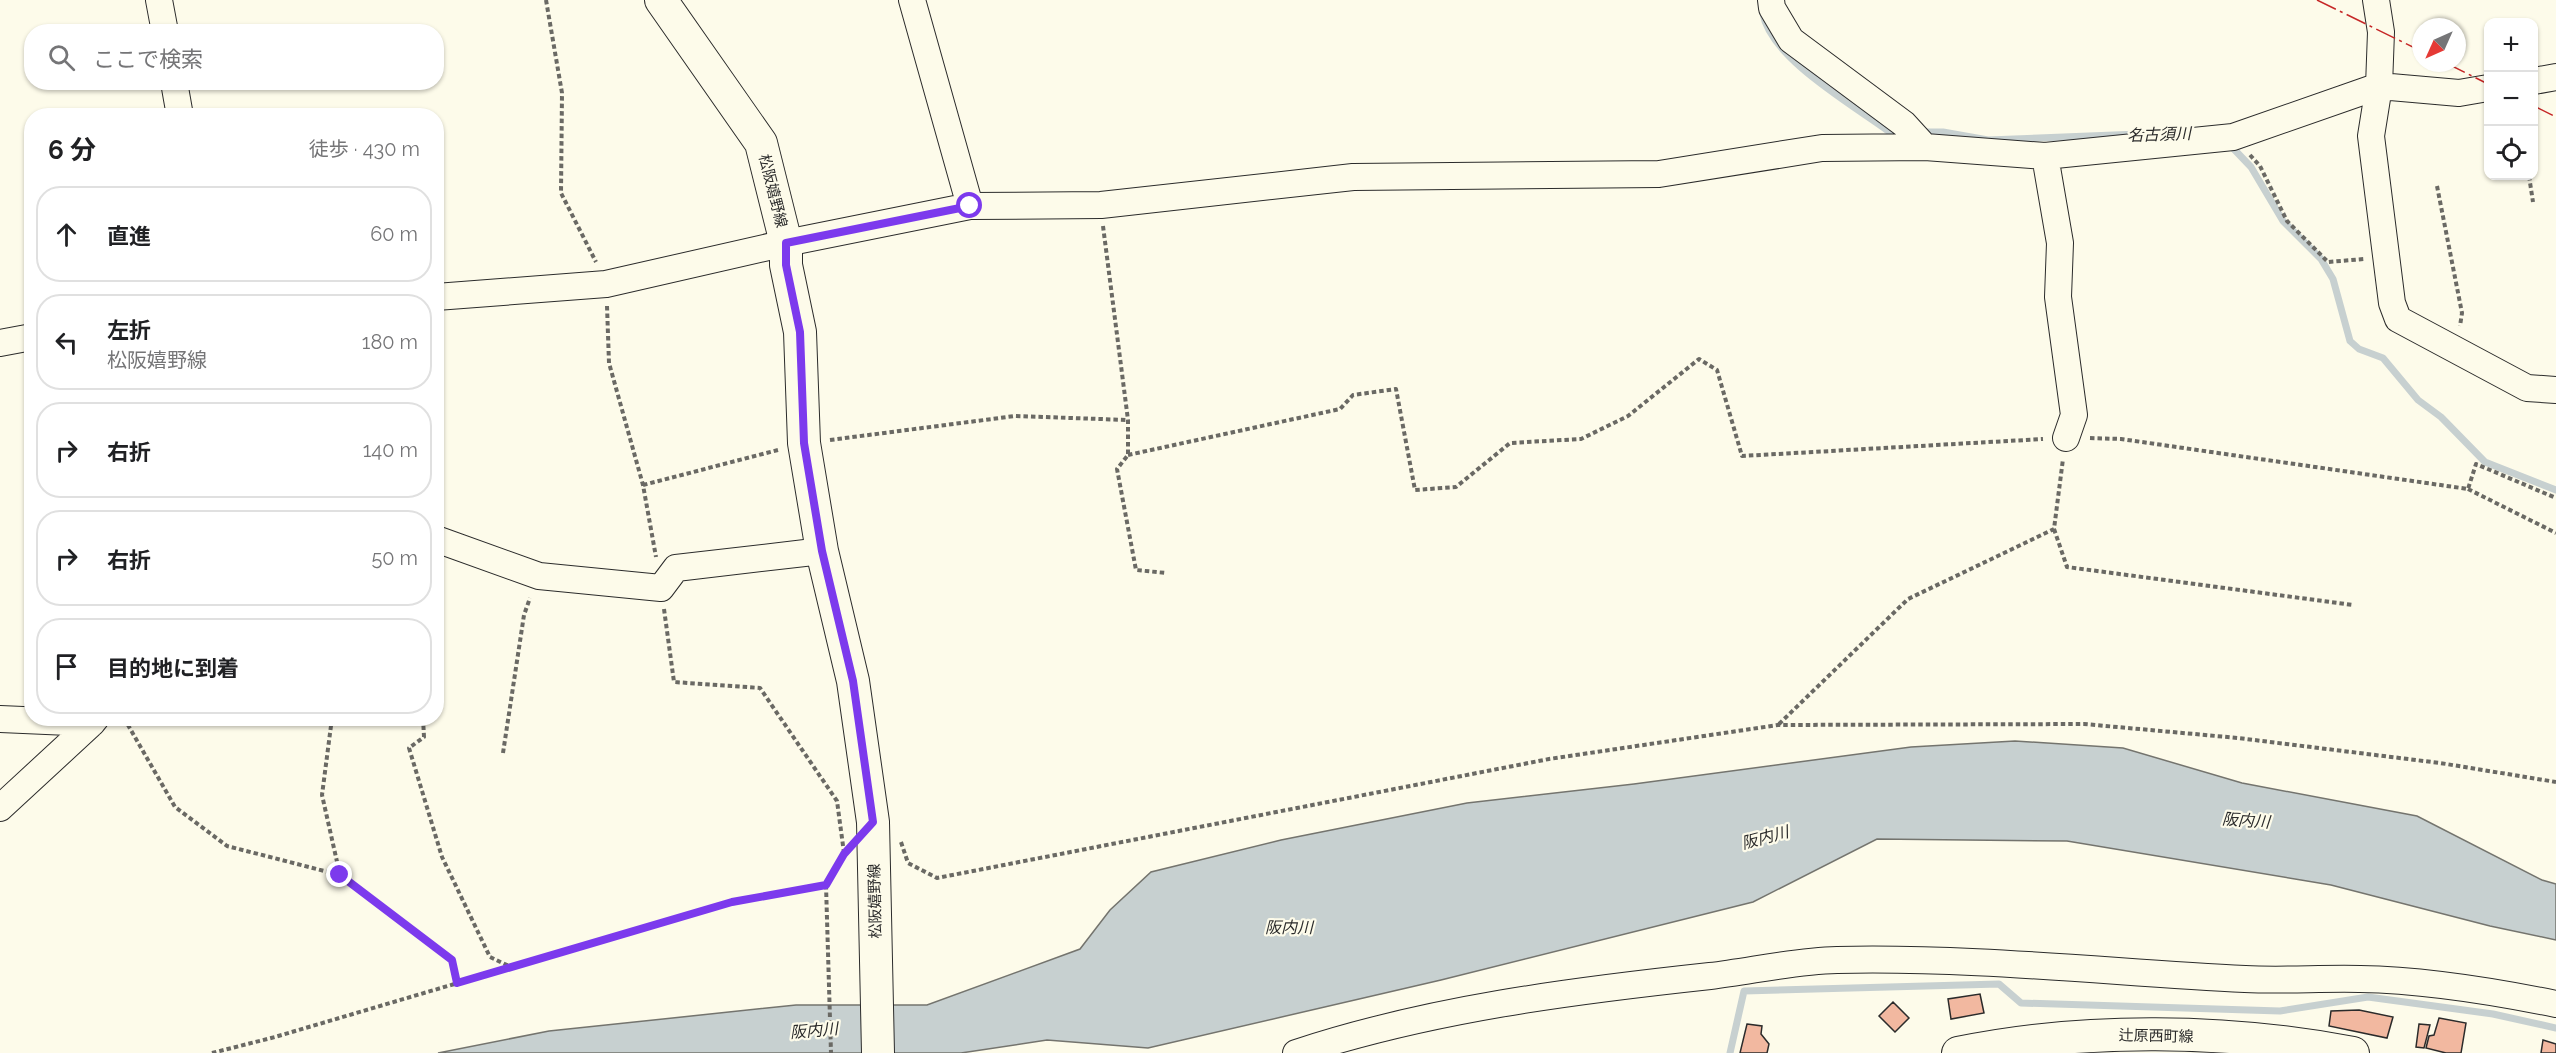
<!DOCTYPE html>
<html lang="ja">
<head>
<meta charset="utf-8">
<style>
  :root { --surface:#fff; --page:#f6f6f6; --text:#202124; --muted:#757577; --line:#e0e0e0 }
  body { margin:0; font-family:Raleway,"Noto Sans JP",sans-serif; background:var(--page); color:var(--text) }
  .controls { position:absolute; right:18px; top:18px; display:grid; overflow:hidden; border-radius:12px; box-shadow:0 2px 4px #0004 }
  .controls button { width:54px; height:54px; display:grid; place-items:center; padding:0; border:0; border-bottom:2px solid var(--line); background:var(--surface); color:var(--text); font:30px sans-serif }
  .compass { position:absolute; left:2412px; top:18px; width:54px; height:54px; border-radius:50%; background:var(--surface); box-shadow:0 2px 4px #0004; rotate:225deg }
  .stop { position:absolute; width:18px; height:18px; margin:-14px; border:4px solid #7c3aed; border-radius:50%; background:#fff }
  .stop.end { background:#7c3aed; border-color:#fff; box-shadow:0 2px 6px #0008 }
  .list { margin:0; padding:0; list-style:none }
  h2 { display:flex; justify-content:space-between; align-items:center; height:78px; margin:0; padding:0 24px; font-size:26px }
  h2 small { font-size:20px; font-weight:400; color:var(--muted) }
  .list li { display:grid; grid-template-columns:39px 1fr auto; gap:18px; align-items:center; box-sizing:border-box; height:96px; margin:0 12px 12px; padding:0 12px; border:2px solid var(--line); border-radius:24px }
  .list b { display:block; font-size:22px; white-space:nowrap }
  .list p { margin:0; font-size:20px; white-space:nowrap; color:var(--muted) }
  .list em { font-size:20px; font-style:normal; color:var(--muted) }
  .icon { flex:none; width:33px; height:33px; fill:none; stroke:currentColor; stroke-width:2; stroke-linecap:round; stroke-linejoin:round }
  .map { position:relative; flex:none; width:2556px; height:1053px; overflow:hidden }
  .search { position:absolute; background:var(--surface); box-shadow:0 2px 4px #0004; left:24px; top:24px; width:420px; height:66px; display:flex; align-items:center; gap:15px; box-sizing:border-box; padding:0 21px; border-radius:24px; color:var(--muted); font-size:22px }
  .panel { position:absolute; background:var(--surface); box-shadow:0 2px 4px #0004; left:24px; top:108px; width:420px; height:618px; border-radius:24px }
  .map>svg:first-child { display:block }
  .water { fill:#c7d0d0; stroke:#74746e; stroke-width:1.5 }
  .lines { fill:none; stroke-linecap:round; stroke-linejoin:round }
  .stream { stroke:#c7d0d0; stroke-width:7 }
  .building { fill:#f2b8a0; stroke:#2b2b2b; stroke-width:1.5 }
  .minor-casing { stroke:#2b2b2b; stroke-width:28 }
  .major-casing { stroke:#2b2b2b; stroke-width:34 }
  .path { stroke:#6a6964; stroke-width:4; stroke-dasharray:4.5 3; stroke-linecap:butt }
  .minor { stroke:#fdfbea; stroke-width:26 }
  .major { stroke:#fdfbea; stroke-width:32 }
  .power { stroke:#c62828; stroke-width:1.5; stroke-dasharray:21 4.5 3 4.5; stroke-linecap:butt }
  .route { stroke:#7c3aed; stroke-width:8 }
  .labels { text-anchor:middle; stroke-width:4.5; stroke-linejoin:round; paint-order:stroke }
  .street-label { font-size:15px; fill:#2b2b2b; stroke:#fdfbea }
  .water-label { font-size:16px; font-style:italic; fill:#2b2b2b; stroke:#fdfbea }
</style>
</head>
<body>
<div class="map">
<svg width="2556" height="1053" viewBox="0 0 2556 1053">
  <rect width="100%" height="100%" fill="#fdfbea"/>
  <path class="water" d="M2015 741 2123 748 2242 783 2417 816 2542 880 2556 884V940L2490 926 2331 885 2067 841 1877 839 1753 902 1441 980 1148 1048 1047 1040 961 1053H438L549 1031 796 1005H927L1080 949 1110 910 1151 872 1281 840 1467 803 1634 784 1911 747Z"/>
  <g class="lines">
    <path class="stream" d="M1763 14C1771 59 1855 106 1891 133L1903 132
      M1920 132H1943L1988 140 2139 134
      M2230 145 2251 167 2283 221 2321 259 2333 279 2350 341 2359 349 2383 358 2418 400 2441 417 2485 462 2556 490
      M1730 1053 1744 991 1999 984 2021 1003 2280 1011 2368 997 2493 1014 2556 1028"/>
  </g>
  <path class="building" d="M1980 994 1984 1013 1951 1019 1948 999Z
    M1893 1002 1909 1018 1895 1032 1879 1016Z
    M2359 1010 2393 1017 2387 1038 2329 1026 2331 1011Z
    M2439 1018 2466 1023 2461 1053H2446L2426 1048 2429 1036 2434 1035Z
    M1747 1024 1762 1026 1761 1034 1769 1044 1767 1053H1740Z
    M2419 1024 2430 1025 2424 1048 2416 1047Z
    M2543 1040 2556 1044V1053H2541Z"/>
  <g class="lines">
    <g class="minor-casing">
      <path id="minor" d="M159 0 165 32
        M912 0 970 206
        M1771 0 1772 8 1791 40 1904 124 1925 147
        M2376 0 2381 32 2379 86 2371 136 2392 303 2398 319 2527 388 2556 390
        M2534 81 2556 77
        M174 82 180 116
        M2045 156 2060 243 2058 297 2074 415 2066 438
        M436 297 606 284 786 243 970 206 1101 205 1353 177 1659 174 1822 148 1925 147 2045 156 2233 137 2379 86 2459 93 2488 88
        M0 343 32 337
        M436 539 539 576 661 588 676 568 822 551
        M0 719 92 723 96 718
        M0 808 92 723
        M1296 1053C1429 1009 1571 991 1710 976 1752 971 1793 961 1837 960 1973 957 2108 972 2245 979 2283 981 2322 978 2360 979 2425 980 2492 991 2556 1004"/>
    </g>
    <g class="major-casing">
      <path id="major" d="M661 0 761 143 786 243V265L800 332 804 443 822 551 853 681 873 822 878 1053
        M1958 1053C2084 1027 2227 1029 2353 1053"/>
    </g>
    <path class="path" d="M546 0 562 93 561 193 596 262
      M2250 155 2260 166 2287 221 2328 262 2364 259
      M2529 176 2533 202
      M2437 186 2462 313 2460 326
      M1103 226 1128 420V455L1117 469 1136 570 1166 573
      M607 306 609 363 643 485 656 557
      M2090 438 2121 439 2468 489 2476 464 2556 498
      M830 440 1015 416 1128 420
      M1128 455 1340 409 1353 395 1396 389 1415 490 1456 487 1510 443 1581 439 1628 416 1699 359 1717 370 1742 456 2043 439
      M643 485 778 450
      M2468 489 2556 533
      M2054 529 2067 567 2353 605
      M664 609 674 682 760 688 837 801 844 853
      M124 718 175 807 227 846 340 875 451 960 457 983
      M332 718 322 795 340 875
      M423 718 424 737 409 748 442 857 490 957 511 967
      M1779 724 1908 599 2054 529 2063 459
      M503 753 524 615 530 598
      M901 842 908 863 937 878 1549 759 1778 725 2084 724 2238 738 2440 763 2556 782
      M826 885 831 1053
      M212 1053 275 1037 732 902 826 885 847 851"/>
    <use href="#minor" class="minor"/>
    <use href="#major" class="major"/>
    <path class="power" d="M2317 0 2421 51
      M2446 63 2488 84
      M2534 106 2556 117"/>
  </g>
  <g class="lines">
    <path class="route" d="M340 875 452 960 457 983 732 902 826 885 844 854 873 822 853 681 822 551 804 443 800 332 786 265V243L970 206"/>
  </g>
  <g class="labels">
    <g class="street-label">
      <text transform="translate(773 191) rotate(76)" y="5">松阪嬉野線</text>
      <text transform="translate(875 901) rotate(-91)" y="5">松阪嬉野線</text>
      <text transform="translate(2156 1036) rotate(1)" y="5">辻原西町線</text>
    </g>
    <g class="water-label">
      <text transform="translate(2159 134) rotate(-2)" y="6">名古須川</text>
      <text transform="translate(2246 820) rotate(4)" y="6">阪内川</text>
      <text transform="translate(1765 837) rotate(-15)" y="6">阪内川</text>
      <text x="1289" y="933">阪内川</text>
      <text transform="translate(814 1030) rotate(-5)" y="6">阪内川</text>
    </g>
  </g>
</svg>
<div class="controls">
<button>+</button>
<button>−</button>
<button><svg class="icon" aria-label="locate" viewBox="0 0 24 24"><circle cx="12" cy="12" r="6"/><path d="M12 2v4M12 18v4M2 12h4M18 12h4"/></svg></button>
</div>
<svg class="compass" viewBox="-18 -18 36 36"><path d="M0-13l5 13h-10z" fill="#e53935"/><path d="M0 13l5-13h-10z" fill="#757577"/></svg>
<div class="stop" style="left:970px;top:206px"></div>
<div class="stop end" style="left:340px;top:875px"></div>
<div class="search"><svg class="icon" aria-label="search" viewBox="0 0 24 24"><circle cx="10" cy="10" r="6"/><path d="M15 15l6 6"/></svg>ここで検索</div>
<section class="panel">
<h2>6 分<small>徒歩 · 430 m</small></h2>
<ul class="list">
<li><svg class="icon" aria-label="ahead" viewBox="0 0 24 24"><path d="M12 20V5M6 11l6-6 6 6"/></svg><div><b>直進</b></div><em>60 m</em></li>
<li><svg class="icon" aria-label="left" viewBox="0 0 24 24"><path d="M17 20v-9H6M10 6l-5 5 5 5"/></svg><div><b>左折</b><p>松阪嬉野線</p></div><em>180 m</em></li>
<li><svg class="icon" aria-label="right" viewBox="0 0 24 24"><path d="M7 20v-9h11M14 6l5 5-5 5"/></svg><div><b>右折</b></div><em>140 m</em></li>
<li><svg class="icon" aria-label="right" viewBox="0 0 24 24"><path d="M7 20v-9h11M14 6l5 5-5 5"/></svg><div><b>右折</b></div><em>50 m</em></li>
<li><svg class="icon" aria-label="arrive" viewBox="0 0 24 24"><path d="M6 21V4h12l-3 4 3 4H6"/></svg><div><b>目的地に到着</b></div></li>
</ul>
</section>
</div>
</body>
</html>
